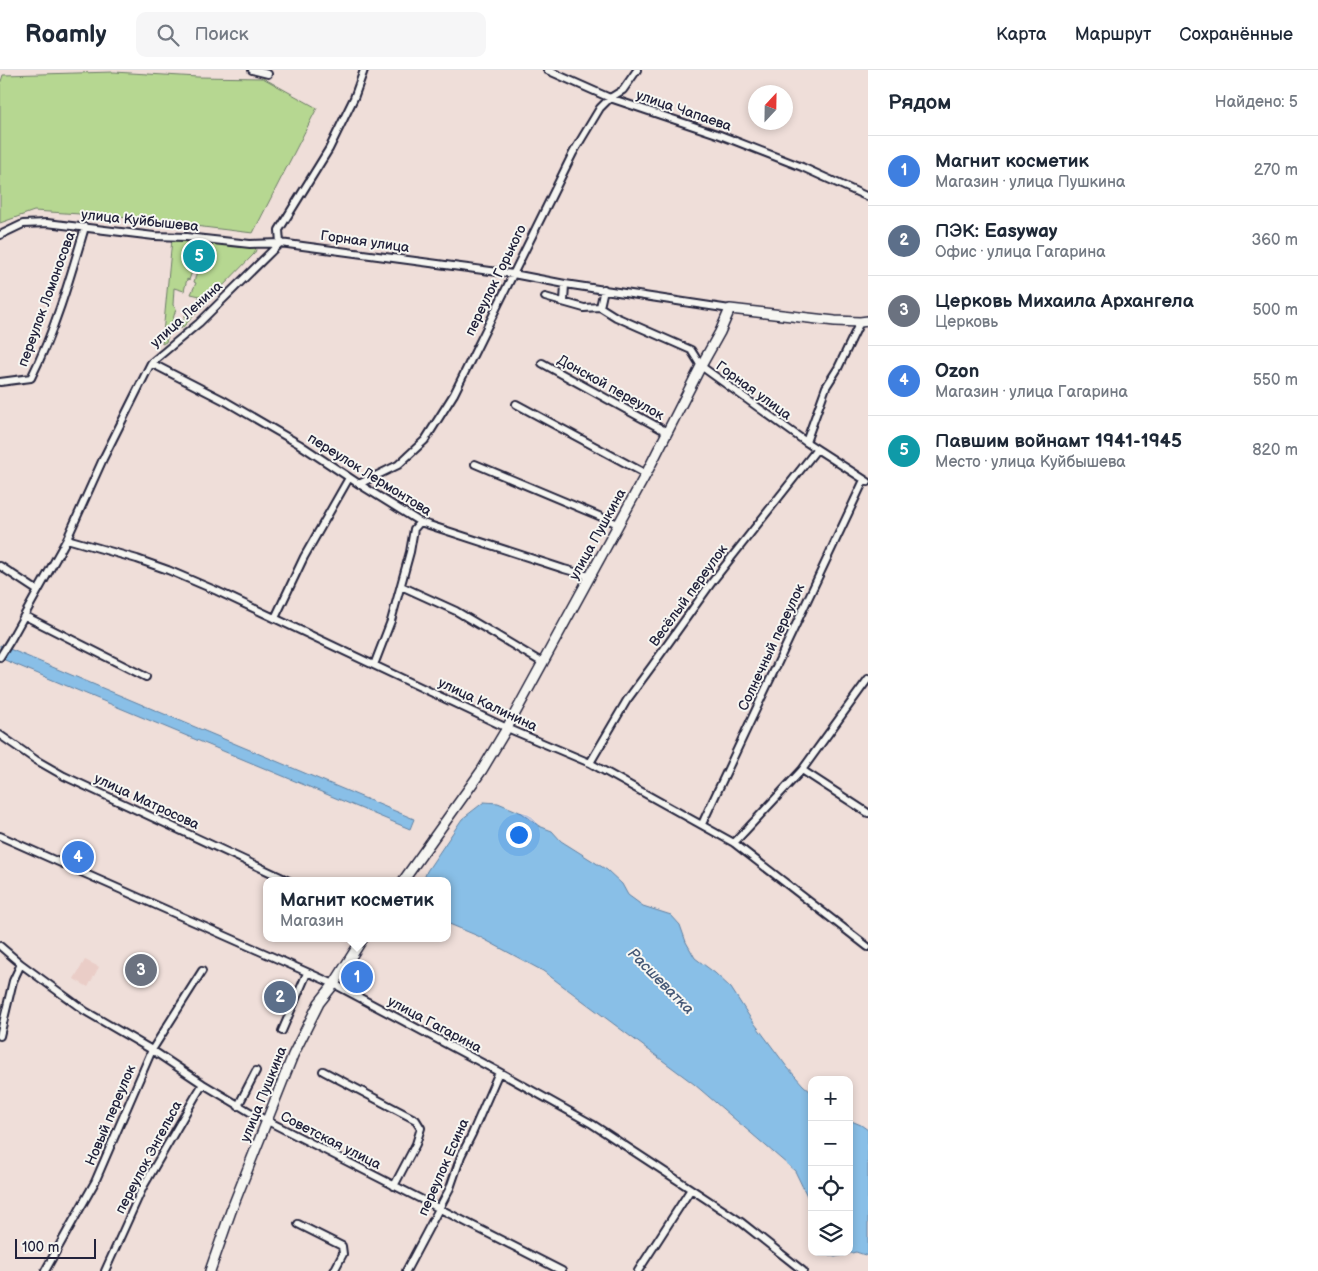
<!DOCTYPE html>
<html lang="ru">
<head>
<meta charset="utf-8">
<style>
  :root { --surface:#fff; --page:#f6f6f7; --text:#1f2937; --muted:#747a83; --line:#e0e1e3; --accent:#7c3aed }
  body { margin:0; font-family:"Balsamiq Sans",sans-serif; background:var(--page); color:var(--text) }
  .controls { position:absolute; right:15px; bottom:15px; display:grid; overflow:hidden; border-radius:10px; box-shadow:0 2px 8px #0003 }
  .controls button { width:45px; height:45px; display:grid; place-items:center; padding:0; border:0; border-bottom:1px solid var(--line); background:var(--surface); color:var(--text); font:25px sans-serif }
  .compass { position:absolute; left:748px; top:15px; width:45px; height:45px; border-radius:50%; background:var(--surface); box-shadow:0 2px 8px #0003; rotate:22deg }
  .scale { position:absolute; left:15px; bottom:12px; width:81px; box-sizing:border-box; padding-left:5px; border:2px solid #22223b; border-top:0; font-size:14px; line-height:18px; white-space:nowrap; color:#22223b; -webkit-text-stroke:4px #f6f6f2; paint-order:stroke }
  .you { position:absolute; left:518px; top:764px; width:18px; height:18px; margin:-12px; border:4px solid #fff; border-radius:50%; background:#1a73e8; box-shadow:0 0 0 8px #1a73e833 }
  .badge { display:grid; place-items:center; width:32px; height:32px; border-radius:50%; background:var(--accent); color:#fff; font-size:16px; font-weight:700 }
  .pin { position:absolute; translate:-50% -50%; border:2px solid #fff; box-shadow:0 1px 5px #0006 }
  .popup { position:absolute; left:263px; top:807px; width:188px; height:65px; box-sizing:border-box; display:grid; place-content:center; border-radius:10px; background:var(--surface); filter:drop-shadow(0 1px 4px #0005); font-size:16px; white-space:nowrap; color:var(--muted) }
  .popup b { font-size:19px; color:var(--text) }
  .popup::after { content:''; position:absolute; left:50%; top:100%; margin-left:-10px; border:10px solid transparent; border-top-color:var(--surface) }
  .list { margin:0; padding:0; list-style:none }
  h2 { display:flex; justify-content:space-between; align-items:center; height:65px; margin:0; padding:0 20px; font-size:21px }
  h2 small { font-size:16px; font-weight:400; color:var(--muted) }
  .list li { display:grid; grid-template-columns:32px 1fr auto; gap:15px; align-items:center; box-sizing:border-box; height:70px; padding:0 20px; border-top:1px solid var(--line) }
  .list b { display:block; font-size:19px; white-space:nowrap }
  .list p { margin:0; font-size:16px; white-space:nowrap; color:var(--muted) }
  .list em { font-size:16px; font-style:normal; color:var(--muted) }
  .icon { flex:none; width:28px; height:28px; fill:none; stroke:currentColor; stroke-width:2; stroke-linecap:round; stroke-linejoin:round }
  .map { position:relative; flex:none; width:868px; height:1201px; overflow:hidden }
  header { display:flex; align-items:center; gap:30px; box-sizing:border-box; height:70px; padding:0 25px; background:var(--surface); border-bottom:1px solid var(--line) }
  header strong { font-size:24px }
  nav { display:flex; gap:28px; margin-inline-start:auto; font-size:18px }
  .search { width:350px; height:45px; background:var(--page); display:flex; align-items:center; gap:12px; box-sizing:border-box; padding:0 18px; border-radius:10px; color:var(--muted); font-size:19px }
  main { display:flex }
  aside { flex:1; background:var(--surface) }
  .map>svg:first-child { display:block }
  .built { fill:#eacdc7 }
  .green { fill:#b6d791; stroke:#6c7c66 }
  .water { fill:#89bfe7; stroke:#6080a2 }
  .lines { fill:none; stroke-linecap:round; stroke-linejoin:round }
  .minor-casing { stroke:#22223b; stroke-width:10 }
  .secondary-casing { stroke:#22223b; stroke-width:12 }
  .minor { stroke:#f6f6f2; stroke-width:6 }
  .secondary { stroke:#f6f6f2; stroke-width:9 }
  .labels { text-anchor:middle; stroke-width:4; stroke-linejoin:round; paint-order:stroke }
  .street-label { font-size:14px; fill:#22223b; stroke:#f6f6f2 }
  .water-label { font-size:15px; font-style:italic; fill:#465977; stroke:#f6f6f2 }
</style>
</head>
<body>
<header>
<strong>Roamly</strong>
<div class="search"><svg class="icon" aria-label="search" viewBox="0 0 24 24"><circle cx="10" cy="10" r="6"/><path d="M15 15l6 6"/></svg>Поиск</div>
<nav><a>Карта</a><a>Маршрут</a><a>Сохранённые</a></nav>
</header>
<main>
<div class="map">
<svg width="868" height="1201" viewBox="0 0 868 1201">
  <rect width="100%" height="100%" fill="#efded9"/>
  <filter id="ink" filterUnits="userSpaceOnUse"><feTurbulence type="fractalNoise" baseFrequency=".02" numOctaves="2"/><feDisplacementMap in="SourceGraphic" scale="10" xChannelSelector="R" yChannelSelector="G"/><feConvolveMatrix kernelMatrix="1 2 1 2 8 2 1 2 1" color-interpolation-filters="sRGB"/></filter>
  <g filter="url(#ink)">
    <path class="built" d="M85 890 99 897 88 917 74 909Z"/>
    <path class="green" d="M114 2 198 7 263 8 317 38 253 163 111 146 34 141 0 153V14L3 5Z
      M172 169 255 177 256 180 254 184 181 259 186 243 191 242 200 226 191 224 196 213 194 212 199 194 203 196 207 182 195 178 191 191 195 193 189 210 187 209 184 221 174 218 173 235 176 239 166 272 162 274Z"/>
    <path class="water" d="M0 575 414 749 410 759 0 588Z
      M484 732 498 733 522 743 539 756 552 761 561 771 607 800 622 814 628 825 643 836 671 845 680 855 686 872 695 888 715 903 731 918 749 946 787 997 803 1015 812 1023V1150L808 1128 795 1101 694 1014 543 901 478 866 447 853V811H423L427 801 462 749Z
      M849 1050 861 1055 868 1060V1186L856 1182 835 1187 818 1182H849Z"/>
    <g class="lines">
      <g class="minor-casing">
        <path id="minor" d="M252 0 268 4
          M547 0 610 28 720 65 802 97 868 127
          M0 165 23 154 47 153 154 166 186 167 250 174 280 173 513 204 565 214 730 239
          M545 227 584 238 600 237 616 247 691 280 701 296 806 372 868 412
          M564 232 565 214
          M600 237 604 219
          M151 293 225 331 299 374 359 414 420 452 564 499 589 506
          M542 293 667 362
          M0 312 31 308C55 260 70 208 85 157
          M516 334 646 404
          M806 372 826 317 838 298 860 252
          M475 394 618 454
          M359 414 398 395 425 370 454 324 573 83 600 38 610 28 623 20 637 0
          M67 469 137 489 168 500 217 521 507 658 590 693 734 773 868 877
          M0 496 38 521
          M401 516 456 541 543 593
          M25 546 146 607
          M275 548 304 487 349 408
          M0 587 10 571 67 469 103 389 151 293 199 253 280 173 279 160 329 79 354 28 364 0
          M374 595 391 551 410 482 414 459 420 452
          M0 665 36 690 64 706 289 811
          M590 693 627 630 652 596 712 512 817 379
          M802 700 868 743
          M702 754 864 410
          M0 766 334 914 499 1002 592 1054 691 1119 741 1152 803 1201
          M734 773 802 700 868 609
          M0 876 21 894 85 941 152 980 203 1014 250 1042 562 1201
          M282 961 307 903
          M0 966 13 911 21 894
          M323 1001 416 1050 421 1058 416 1074 394 1116
          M238 1036 256 1001
          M298 1154 342 1176 343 1184 334 1201
          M45 1201 95 1112 152 980 202 901
          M105 1201 143 1117 195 1027 203 1014
          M406 1201 450 1118 461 1086 472 1064 499 1002
          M638 1201 691 1119"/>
      </g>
      <g class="secondary-casing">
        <path id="secondary" d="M403 811 482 700 507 658 646 404 701 296 720 262 730 239 835 251 860 252 868 251
          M210 1201 231 1141 293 985 319 933 334 914 363 868"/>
      </g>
      <use href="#minor" class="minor"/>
      <use href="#secondary" class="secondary"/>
    </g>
  </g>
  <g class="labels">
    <g class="street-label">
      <text transform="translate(684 40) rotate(19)" y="5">улица Чапаева</text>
      <text transform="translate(140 150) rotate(6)" y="5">улица Куйбышева</text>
      <text transform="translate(365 171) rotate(8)" y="5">Горная улица</text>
      <text transform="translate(495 210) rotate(-64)" y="5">переулок Горького</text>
      <text transform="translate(46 229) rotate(-70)" y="5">переулок Ломоносова</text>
      <text transform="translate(186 244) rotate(-42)" y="5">улица Ленина</text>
      <text transform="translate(611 317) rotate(29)" y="5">Донской переулок</text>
      <text transform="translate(754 320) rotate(36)" y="5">Горная улица</text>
      <text transform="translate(370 404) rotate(32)" y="5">переулок Лермонтова</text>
      <text transform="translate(597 464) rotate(-61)" y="5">улица Пушкина</text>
      <text transform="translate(688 525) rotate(-54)" y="5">Весёлый переулок</text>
      <text transform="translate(771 577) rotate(-65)" y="5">Солнечный переулок</text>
      <text transform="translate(488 634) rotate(25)" y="5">улица Калинина</text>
      <text transform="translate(147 731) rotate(25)" y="5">улица Матросова</text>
      <text transform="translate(435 954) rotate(28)" y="5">улица Гагарина</text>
      <text transform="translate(263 1024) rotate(-68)" y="5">улица Пушкина</text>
      <text transform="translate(110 1045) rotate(-67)" y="5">Новый переулок</text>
      <text transform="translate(331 1070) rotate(27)" y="5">Советская улица</text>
      <text transform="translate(148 1087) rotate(-62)" y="5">переулок Энгельса</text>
      <text transform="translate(443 1097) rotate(-66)" y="5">переулок Есина</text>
    </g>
    <g class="water-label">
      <text transform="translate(661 911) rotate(45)" y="5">Расшеватка</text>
    </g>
  </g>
</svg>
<div class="controls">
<button>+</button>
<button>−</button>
<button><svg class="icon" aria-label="locate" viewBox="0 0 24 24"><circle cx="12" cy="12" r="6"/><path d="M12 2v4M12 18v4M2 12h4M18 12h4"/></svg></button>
<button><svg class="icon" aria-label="layers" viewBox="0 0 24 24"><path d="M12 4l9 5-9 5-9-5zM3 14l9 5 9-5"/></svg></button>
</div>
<svg class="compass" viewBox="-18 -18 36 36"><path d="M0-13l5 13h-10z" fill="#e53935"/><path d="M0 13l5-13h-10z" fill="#747a83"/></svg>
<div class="scale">100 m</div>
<div class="you"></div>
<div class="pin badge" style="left:357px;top:907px;background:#3f7fe0">1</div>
<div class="popup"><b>Магнит косметик</b>Магазин</div>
<div class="pin badge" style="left:280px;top:927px;background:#5c6f8a">2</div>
<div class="pin badge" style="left:141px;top:900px;background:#6b7280">3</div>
<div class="pin badge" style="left:78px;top:787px;background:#3f7fe0">4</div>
<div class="pin badge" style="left:199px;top:186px;background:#0f9aa8">5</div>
</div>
<aside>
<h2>Рядом<small>Найдено: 5</small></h2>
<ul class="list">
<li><span class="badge" style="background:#3f7fe0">1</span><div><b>Магнит косметик</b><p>Магазин · улица Пушкина</p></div><em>270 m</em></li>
<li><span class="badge" style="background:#5c6f8a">2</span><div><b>ПЭК: Easyway</b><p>Офис · улица Гагарина</p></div><em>360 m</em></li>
<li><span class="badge" style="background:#6b7280">3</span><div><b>Церковь Михаила Архангела</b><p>Церковь</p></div><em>500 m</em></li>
<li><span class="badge" style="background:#3f7fe0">4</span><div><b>Ozon</b><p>Магазин · улица Гагарина</p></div><em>550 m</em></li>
<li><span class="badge" style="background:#0f9aa8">5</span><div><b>Павшим войнамт 1941-1945</b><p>Место · улица Куйбышева</p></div><em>820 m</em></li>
</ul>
</aside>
</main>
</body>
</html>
